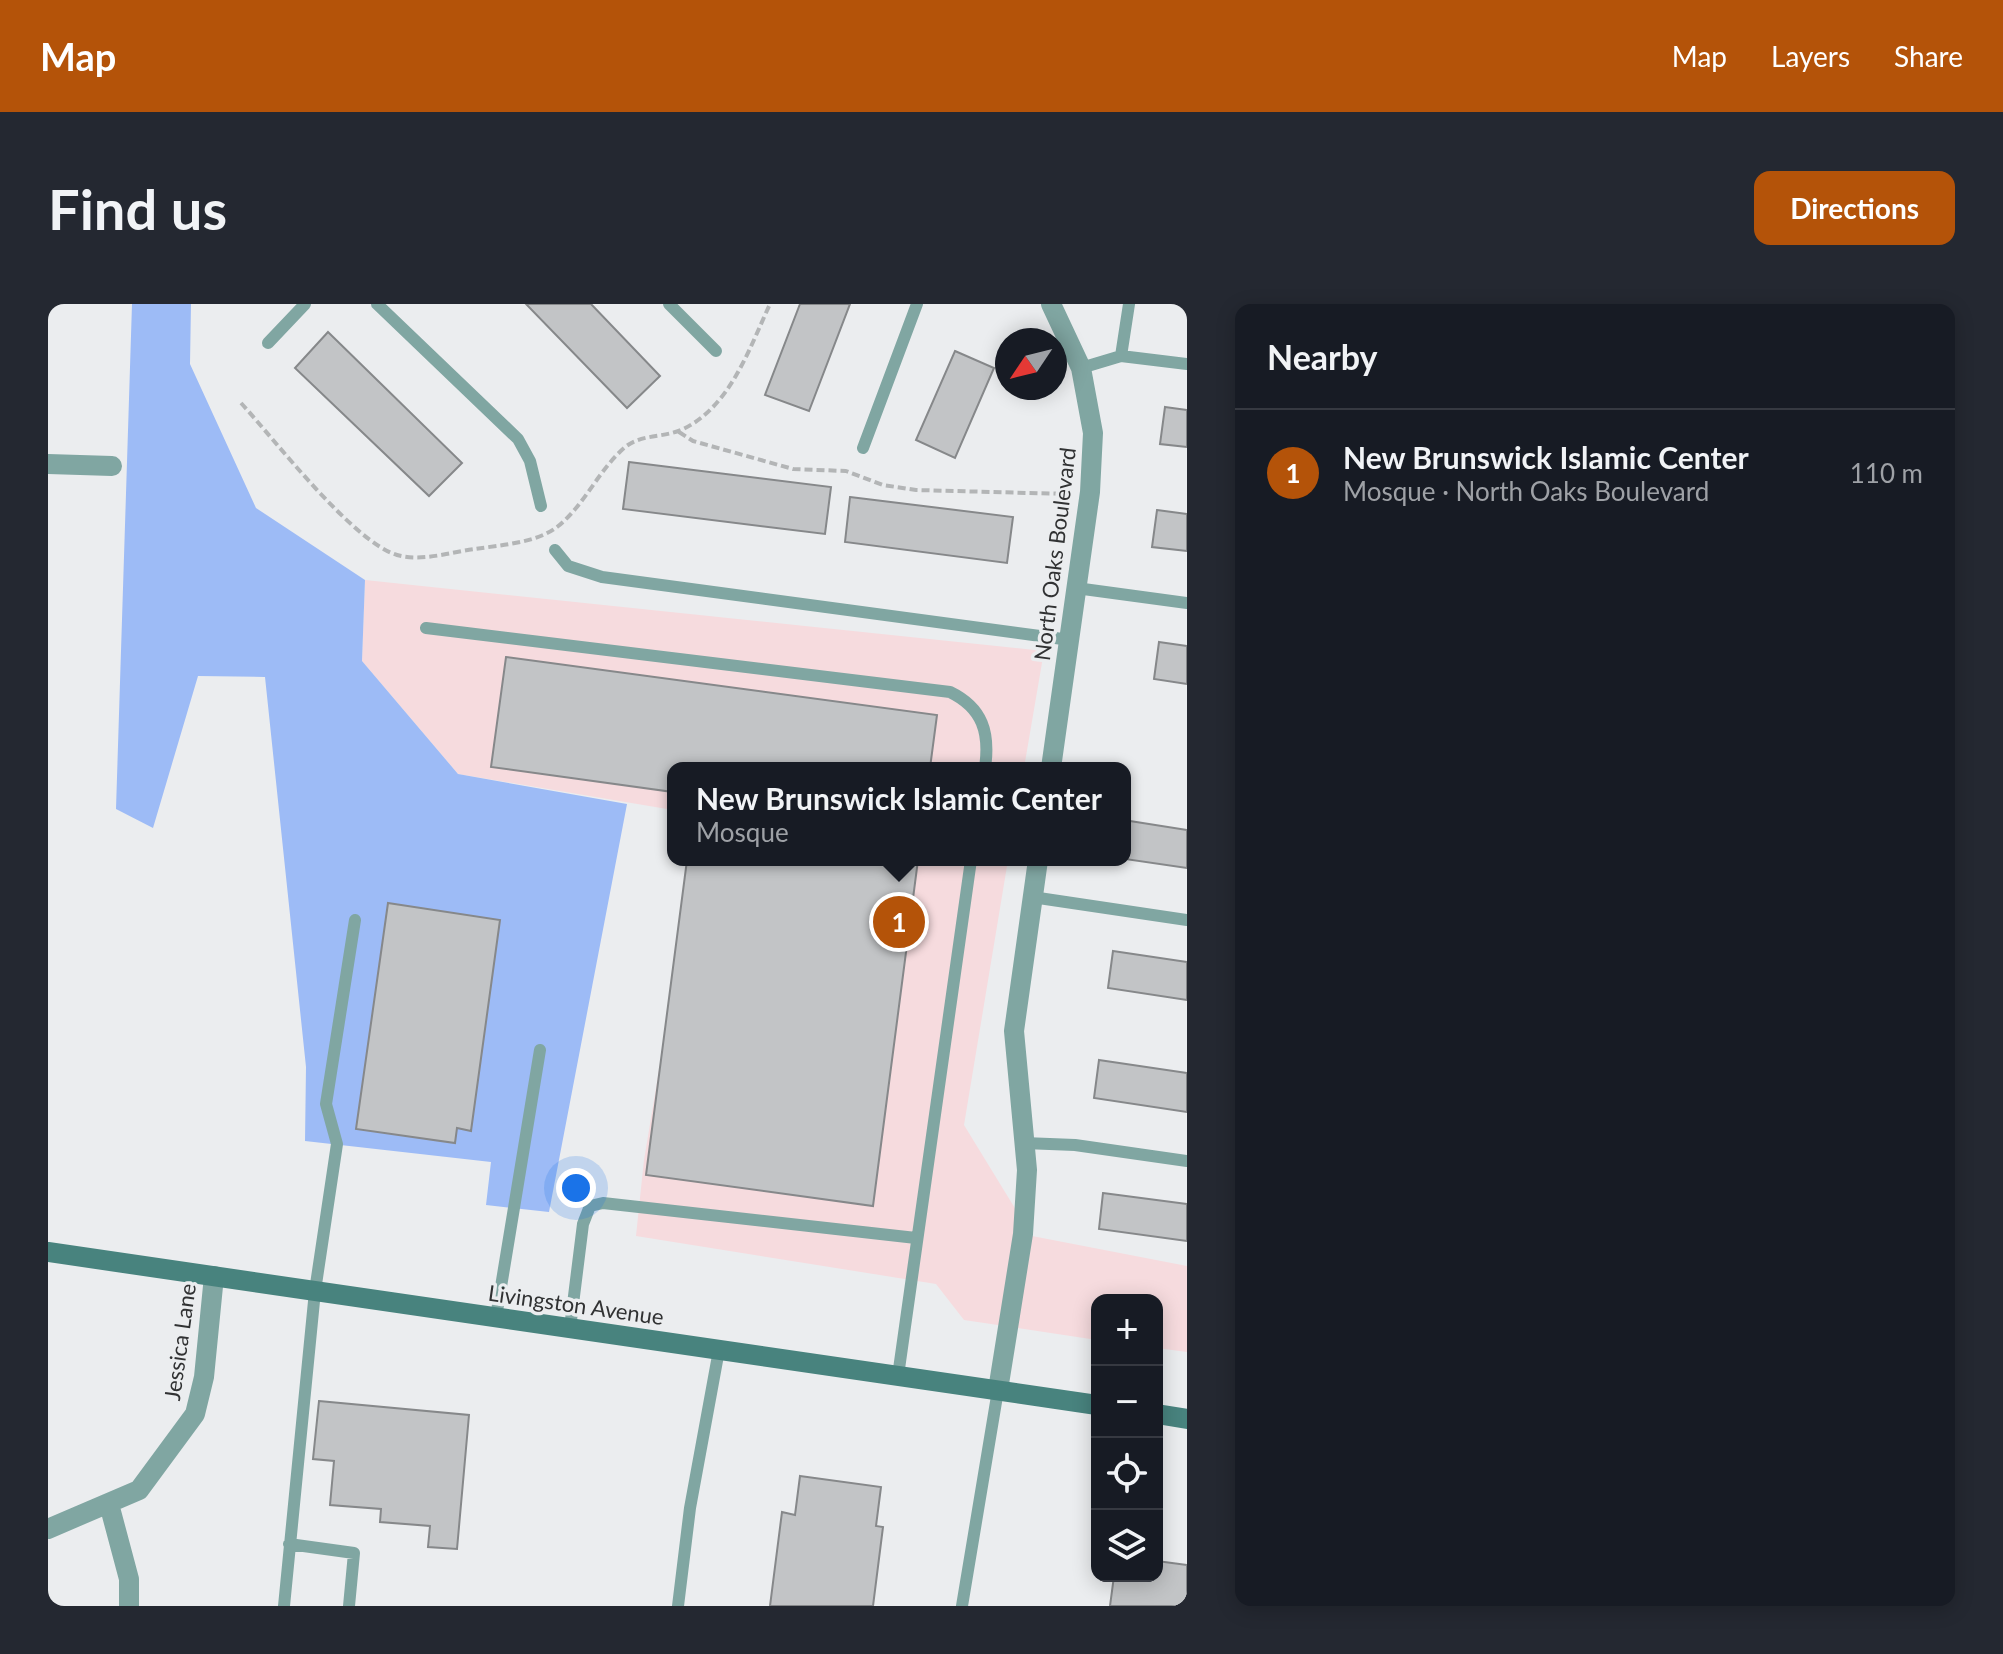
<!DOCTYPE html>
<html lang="en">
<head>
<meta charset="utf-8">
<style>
  :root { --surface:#171b24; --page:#242831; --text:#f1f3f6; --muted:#9ea1a6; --line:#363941; --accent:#b45309 }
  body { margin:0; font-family:Lato,sans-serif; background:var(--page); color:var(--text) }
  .controls { position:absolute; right:24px; bottom:24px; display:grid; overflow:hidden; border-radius:16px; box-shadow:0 4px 20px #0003 }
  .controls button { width:72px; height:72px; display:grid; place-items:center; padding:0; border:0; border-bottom:2px solid var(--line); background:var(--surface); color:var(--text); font:40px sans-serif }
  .compass { position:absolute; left:947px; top:24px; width:72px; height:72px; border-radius:50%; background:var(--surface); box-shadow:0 4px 20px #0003; rotate:235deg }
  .you { position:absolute; left:528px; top:884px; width:28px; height:28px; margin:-20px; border:6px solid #fff; border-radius:50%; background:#1a73e8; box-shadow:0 0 0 12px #1a73e833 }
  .badge { display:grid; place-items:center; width:52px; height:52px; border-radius:50%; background:var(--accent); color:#fff; font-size:26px; font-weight:700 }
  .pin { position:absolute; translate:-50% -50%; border:4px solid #fff; box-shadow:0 2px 8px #0006 }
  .popup { position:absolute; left:619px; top:458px; width:464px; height:104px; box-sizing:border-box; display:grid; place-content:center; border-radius:16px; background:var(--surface); filter:drop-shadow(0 2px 6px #0005); font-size:26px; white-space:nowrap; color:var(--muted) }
  .popup b { font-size:30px; color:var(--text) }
  .popup::after { content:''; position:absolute; left:50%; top:100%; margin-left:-16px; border:16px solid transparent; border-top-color:var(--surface) }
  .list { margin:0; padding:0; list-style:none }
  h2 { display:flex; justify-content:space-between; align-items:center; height:104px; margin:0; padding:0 32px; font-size:34px }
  h2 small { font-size:26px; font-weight:400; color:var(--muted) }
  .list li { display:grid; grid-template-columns:52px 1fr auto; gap:24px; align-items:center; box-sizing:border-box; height:128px; padding:0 32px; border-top:2px solid var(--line) }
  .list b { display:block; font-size:30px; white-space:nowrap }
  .list p { margin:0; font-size:26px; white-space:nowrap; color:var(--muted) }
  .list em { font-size:26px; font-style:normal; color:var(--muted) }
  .icon { flex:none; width:44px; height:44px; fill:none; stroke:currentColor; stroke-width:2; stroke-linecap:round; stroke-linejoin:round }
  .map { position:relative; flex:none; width:1139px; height:1302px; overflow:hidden; border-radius:16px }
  header { display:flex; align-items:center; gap:48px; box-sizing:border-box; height:112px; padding:0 40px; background:var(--accent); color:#fff }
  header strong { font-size:38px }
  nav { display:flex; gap:44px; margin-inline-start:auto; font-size:28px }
  .intro { display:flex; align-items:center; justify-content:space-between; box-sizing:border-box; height:192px; padding:0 48px }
  h1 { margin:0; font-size:56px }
  .button { padding:20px 36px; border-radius:16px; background:var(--accent); color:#fff; font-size:28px; font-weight:700 }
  main { display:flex; gap:48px; padding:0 48px }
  aside { flex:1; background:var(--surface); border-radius:16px; box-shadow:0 4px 20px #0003 }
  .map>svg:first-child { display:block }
  .commercial { fill:#f6dbde }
  .forest { fill:#9dbbf6 }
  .building { fill:#c2c4c6; stroke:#86888a; stroke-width:2 }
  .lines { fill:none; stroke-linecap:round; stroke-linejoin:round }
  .path { stroke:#b3b5b6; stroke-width:4; stroke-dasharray:8 4; stroke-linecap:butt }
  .service { stroke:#80a6a2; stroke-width:12 }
  .minor { stroke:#80a6a2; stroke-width:20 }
  .tertiary { stroke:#80a6a2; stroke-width:20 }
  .secondary { stroke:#48837e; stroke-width:20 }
  .labels { text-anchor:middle; stroke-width:7; stroke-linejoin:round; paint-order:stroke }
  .street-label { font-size:22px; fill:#313233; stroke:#ebedef }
</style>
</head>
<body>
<header>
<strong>Map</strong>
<nav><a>Map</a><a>Layers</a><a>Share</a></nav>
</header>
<div class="intro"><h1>Find us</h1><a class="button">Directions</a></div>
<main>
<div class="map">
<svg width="1139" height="1302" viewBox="0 0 1139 1302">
  <rect width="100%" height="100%" fill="#ebedef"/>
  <path class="commercial" d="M317 276 996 347 976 464H625V506L410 470 314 357Z
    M646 556H960L916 821 984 932 1139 962V1048L1109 1044V996H1049V1036L916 1016 888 980 588 932 596 856Z"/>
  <path class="forest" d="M84 0H143L142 60 208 204 317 276 314 357 410 470 579 500 501 908 438 901 443 858 257 837 258 763 217 373 150 372 105 524 68 505Z"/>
  <path class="building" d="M478 0H543L612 72 579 104Z
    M752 0H802L761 107 717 91Z
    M280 28 414 159 381 192 247 64Z
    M907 47 946 64 907 154 868 136Z
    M1117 103 1139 106V143L1112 140Z
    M581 158 783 183 777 230 575 205Z
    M802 193 965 213 959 259 797 238Z
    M1109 206 1139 210V247L1104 243Z
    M1111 338 1139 342V380L1106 375Z
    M458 353 889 411 882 464H625V488L443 463Z
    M1082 517 1139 526V564L1077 555Z
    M639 556H870L825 902 598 871Z
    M340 599 452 616 423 827 409 824 407 839 308 825Z
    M1065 647 1139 658V696L1060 684Z
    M1051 756 1139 769V808L1046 794Z
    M1055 889 1139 900V937L1051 925Z
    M271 1097 421 1111 409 1245 380 1243 382 1222 332 1218 333 1205 282 1201 286 1157 265 1155Z
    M752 1172 833 1183 828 1222 835 1223 825 1302H722L734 1208 747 1211Z
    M1109 1257 1139 1261V1302H1062L1066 1272H1109Z"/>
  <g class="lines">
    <path class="path" d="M193 99C227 136 305 238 349 251 374 258 403 248 427 245 453 241 488 239 509 223 536 202 550 167 576 144 592 130 614 134 633 126 682 104 701 45 722 0
      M631 128 645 137 745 165 798 167 835 181 868 186 1020 190"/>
    <path class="service" d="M329 0 470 135 482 157 493 202
      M621 0 668 47
      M220 39 257 0
      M1073 52 1081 0
      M1033 64 1073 52 1139 60
      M815 144 869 0
      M507 246 520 262 554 273 1022 336
      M1028 284 1139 299
      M378 324 902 388C935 404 942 429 937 464
      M984 593 1139 616
      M976 839 1027 841 1139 857
      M448 1013 492 746
      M522 1024 535 920 542 902 555 899 868 934
      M850 1072 923 556
      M241 1240 306 1249 301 1302
      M236 1302 267 987 289 840 278 800 307 616
      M630 1302 642 1204 671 1046
      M914 1302 950 1086"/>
    <path class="minor" d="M0 160 64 162
      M61 1200 81 1275V1302
      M0 1225 91 1186 147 1110 156 1073 166 972"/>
    <path class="tertiary" d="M1003 0 1033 64 1045 129 1042 188 1003 464
      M950 1086 975 930 979 866 966 727 990 556"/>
    <path class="secondary" d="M0 948 1049 1101
      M1109 1110 1139 1115"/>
  </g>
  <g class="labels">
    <g class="street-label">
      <text transform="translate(1007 250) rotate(-83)" y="8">North Oaks Boulevard</text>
      <text transform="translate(528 1001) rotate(8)" y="8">Livingston Avenue</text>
      <text transform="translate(132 1038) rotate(-82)" y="8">Jessica Lane</text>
    </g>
  </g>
</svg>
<div class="controls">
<button>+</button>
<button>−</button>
<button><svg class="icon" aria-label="locate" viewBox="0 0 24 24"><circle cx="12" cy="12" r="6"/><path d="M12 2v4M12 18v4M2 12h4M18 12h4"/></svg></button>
<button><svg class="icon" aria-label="layers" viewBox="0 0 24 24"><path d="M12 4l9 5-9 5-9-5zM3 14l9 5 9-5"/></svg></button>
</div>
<svg class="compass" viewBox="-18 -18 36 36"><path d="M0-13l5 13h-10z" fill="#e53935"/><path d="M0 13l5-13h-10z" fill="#9ea1a6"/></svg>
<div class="you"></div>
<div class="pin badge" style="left:851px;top:618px">1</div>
<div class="popup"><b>New Brunswick Islamic Center</b>Mosque</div>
</div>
<aside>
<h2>Nearby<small></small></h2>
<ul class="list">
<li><span class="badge">1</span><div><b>New Brunswick Islamic Center</b><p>Mosque · North Oaks Boulevard</p></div><em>110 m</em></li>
</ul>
</aside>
</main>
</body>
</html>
